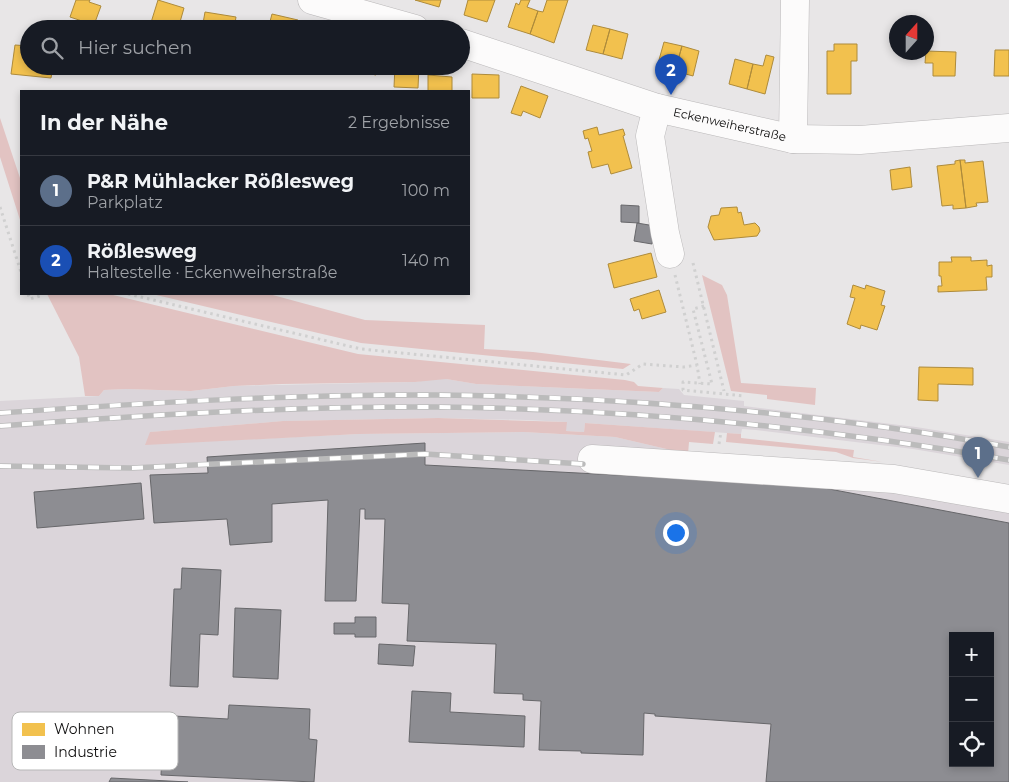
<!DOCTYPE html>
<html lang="de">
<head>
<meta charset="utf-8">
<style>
  :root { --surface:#171b24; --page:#242831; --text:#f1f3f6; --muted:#9ea1a6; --line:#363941; --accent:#aeaeb0 }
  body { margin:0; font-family:Montserrat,sans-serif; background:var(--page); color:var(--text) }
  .controls { position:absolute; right:15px; bottom:15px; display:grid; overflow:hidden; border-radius:0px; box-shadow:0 2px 8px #0003 }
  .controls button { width:45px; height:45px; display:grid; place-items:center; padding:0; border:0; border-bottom:1px solid var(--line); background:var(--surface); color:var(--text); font:25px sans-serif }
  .compass { position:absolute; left:889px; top:15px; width:45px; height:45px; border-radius:50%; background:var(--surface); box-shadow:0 2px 8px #0003; rotate:21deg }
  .you { position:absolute; left:675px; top:532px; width:18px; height:18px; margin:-12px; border:4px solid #fff; border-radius:50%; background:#1a73e8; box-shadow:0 0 0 8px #1a73e833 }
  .badge { display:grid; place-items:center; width:32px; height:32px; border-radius:50%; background:var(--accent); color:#fff; font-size:16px; font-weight:700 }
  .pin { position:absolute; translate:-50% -41px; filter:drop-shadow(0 1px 2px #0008) }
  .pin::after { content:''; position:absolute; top:26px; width:18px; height:15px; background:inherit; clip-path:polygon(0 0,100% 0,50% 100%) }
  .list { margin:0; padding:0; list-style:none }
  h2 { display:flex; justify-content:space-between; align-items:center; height:65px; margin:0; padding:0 20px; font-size:21px }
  h2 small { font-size:16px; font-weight:400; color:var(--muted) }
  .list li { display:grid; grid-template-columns:32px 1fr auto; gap:15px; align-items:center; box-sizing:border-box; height:70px; padding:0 20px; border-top:1px solid var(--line) }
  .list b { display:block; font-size:19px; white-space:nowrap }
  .list p { margin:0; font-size:16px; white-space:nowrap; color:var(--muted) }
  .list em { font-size:16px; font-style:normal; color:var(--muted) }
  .icon { flex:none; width:28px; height:28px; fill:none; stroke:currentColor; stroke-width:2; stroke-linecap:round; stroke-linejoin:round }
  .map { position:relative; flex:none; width:1009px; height:782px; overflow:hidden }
  .search { position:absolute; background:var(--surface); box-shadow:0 2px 8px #0003; left:20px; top:20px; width:450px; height:55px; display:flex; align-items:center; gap:12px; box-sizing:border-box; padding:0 18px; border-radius:28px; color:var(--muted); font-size:19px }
  .panel { position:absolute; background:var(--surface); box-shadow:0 2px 8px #0003; left:20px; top:90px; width:450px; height:205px; border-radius:0px }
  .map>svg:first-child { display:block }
  .built { fill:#dbd5da; fill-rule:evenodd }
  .green { fill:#e2c3c2 }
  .homes { fill:#f2c14e; stroke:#ae8b3b }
  .industry { fill:#8d8d92; stroke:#67676a; fill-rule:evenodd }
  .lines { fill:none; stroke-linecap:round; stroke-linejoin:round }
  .minor-casing { stroke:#bab8b9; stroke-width:29 }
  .path { stroke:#d0d0d0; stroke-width:3; stroke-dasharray:2.5 4; stroke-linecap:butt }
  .minor { stroke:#fcfbfb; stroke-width:28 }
  .rail-casing { stroke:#bbb; stroke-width:5.5 }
  .rail { stroke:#fff; stroke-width:4; stroke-dasharray:11; stroke-linecap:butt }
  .labels { text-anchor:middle; stroke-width:5; stroke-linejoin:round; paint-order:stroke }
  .street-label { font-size:12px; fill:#0f0e0e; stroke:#fff }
  .key { fill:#fff; stroke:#b7b7b7; stroke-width:1 }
  .key-label { font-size:14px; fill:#0f0e0e }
</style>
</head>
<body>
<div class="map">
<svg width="1009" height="782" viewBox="0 0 1009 782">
  <rect width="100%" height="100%" fill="#e8e6e7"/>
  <path class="built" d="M430 379H446L476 384 659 392 663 388 679 389 684 395 744 401V406L916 427 1009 442V465L913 449 756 430 742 429 741 434 585 423 584 432 566 431V422L526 420 438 418 284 421 151 432 146 444 359 434 523 432 615 437 697 456 1009 510V782H0V401L99 396 104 390 126 389 191 391 234 386 415 382ZM953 636H990V763H953Z"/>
  <path class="green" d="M0 118 21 181V223L0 157Z
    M702 275 722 285 727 295 741 383 816 388 815 405 767 399V395L731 391Z
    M47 294H109L358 354 625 380 634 382 638 386 663 388 659 392 476 384 446 379 415 382 282 384 234 386 191 391 126 389 104 390 99 396H85L79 357Z
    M152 294H269L365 320 485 325 484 349 533 352 631 364 623 369 361 343Z
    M438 418 567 422 566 431 584 432 585 423 715 432 713 444 689 442 688 454 615 437 523 432 359 434 145 445 150 432 283 421Z
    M727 433 741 434V438L854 450 853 457 883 462 853 458 836 452 726 442Z"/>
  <path class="homes" d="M76 0H90L89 2 101 6 94 25 70 17Z
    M158 0 184 8 178 29H149Z
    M415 0H441L439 7Z
    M468 0H495L487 22 464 15Z
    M521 0H530L527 7 538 11 530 34 508 27 516 3 519 5Z
    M547 0H568L554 43 530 34 538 11 543 12Z
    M205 12 236 17 235 23 244 25 243 29H202Z
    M272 14 298 20 296 29H268Z
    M593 25 610 29 603 54 586 50Z
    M610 29 628 34 622 59 603 54Z
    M664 42 682 46 675 71 657 67Z
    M834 44H857V61H851V94H827V51H834Z
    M15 45 29 46V66H53L51 78 11 74Z
    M682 46 699 51 693 76 675 71Z
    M995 50H1009V76H994Z
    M926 51 956 52 955 76H933V63H925Z
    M766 55 774 57 765 94 747 89 753 64 763 66Z
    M735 59 753 64 747 89 729 84Z
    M358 66H378L376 75 366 73 367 68Z
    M395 66H419L418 88 394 87Z
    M472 74 499 75V98H472Z
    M428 75 452 77V91H428Z
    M521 86 548 96 540 118 523 111 521 116 511 113Z
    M597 127 599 135 623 129 625 135 623 136 632 168 611 174 608 164 592 168 588 152 592 151 588 138 585 139 583 131Z
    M960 160 966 208 953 209V205L942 206 937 166 955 164V161Z
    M960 160H965V163L983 161 988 202 976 203 977 206 966 208Z
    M910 167 912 187 892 190 890 170Z
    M737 207 738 213 741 212 744 225 755 223 759 227 760 231 757 236 714 240 708 227 711 216 719 215 721 208Z
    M651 253 657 277 614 288 608 264Z
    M951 257H971V261L987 260V266L992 265V277H986L987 290 938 292V286H942L941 276H939V262H952Z
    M853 285 865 289 866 285 885 291 881 305 885 306 877 330 861 325 860 329 847 324 855 298 850 297Z
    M659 290 666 312 642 319 639 309 634 311 630 299Z
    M919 367 973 368V385L938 384V401L918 400Z"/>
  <path class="industry" d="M621 205 639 206V223L621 222Z
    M637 223 655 226 652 244 634 241Z
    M425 443V465L808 485 1009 523V782H766L771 724 655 716V714L644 713 643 755 581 753V751L539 750 541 701 523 700V694L494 693 496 644 407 641 409 604 382 603 385 519H365V509H360L356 601H325L328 500 272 504V542L230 545 227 519 154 523 150 475 208 473 207 457ZM953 636H990V763H953Z
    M141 483 144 519 37 528 34 492Z
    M182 568 221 570 218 635 200 634 198 687 170 686 174 589H181Z
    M235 608 281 610 278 679 233 677Z
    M355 617H376V637H355V634H334V623H355Z
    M379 644 415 646 413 666 378 664Z
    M412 691 451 693 450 712 525 716 524 747 409 742Z
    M229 705 310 709 309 739 317 740 314 782 161 775 163 732 173 733 174 716 228 719Z
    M111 778 188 782H109Z"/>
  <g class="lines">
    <g class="minor-casing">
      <g id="minor">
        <path d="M312 0 415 29"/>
        <path id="s1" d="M461 43 657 108 793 139 860 140 1009 128"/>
        <path d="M657 108 650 136 665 233 670 254"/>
        <path d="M793 139 795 0"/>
        <path d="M592 459 894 479 1009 499"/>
      </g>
    </g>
    <path class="path" d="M0 207 21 272
      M693 263 724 391
      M675 275 697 365 700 384
      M28 294 30 299 43 295
      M128 294 361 349 626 375 643 364 684 367 697 365
      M704 306 693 309 712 384 683 382V390L744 396
      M719 444 721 432"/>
    <use href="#minor" class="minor"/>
    <g class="rail-casing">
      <path id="rail" d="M0 413C145 403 291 394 437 395 628 397 821 413 1009 447
        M0 426C145 415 291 406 437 407 629 409 820 427 1009 460
        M0 466 132 468 425 454 583 464"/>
    </g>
    <use href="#rail" class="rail"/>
  </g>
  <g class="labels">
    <g class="street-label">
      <text dy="4" stroke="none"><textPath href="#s1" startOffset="281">Eckenweiherstraße</textPath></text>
    </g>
  </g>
  <rect x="12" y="712" width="166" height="58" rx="8" class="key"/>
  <rect x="22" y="723" width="23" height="13" fill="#f2c14e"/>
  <rect x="22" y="745" width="23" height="14" fill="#8d8d92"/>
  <g class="key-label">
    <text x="54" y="734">Wohnen</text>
    <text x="54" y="757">Industrie</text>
  </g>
</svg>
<div class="controls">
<button>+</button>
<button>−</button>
<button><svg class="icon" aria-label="locate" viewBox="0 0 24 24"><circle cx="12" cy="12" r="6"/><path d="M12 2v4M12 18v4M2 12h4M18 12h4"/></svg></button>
</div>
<svg class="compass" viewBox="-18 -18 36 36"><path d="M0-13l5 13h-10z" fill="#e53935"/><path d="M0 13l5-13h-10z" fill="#9ea1a6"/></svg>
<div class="you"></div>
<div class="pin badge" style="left:978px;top:478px;background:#5c6f8a">1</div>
<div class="pin badge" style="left:671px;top:95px;background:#1a4fb4">2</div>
<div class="search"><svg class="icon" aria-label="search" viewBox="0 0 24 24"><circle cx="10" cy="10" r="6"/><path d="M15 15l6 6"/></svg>Hier suchen</div>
<section class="panel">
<h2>In der Nähe<small>2 Ergebnisse</small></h2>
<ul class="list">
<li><span class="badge" style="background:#5c6f8a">1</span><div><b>P&amp;R Mühlacker Rößlesweg</b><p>Parkplatz</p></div><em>100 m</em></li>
<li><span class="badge" style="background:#1a4fb4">2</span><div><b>Rößlesweg</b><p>Haltestelle · Eckenweiherstraße</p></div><em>140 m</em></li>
</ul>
</section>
</div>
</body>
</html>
